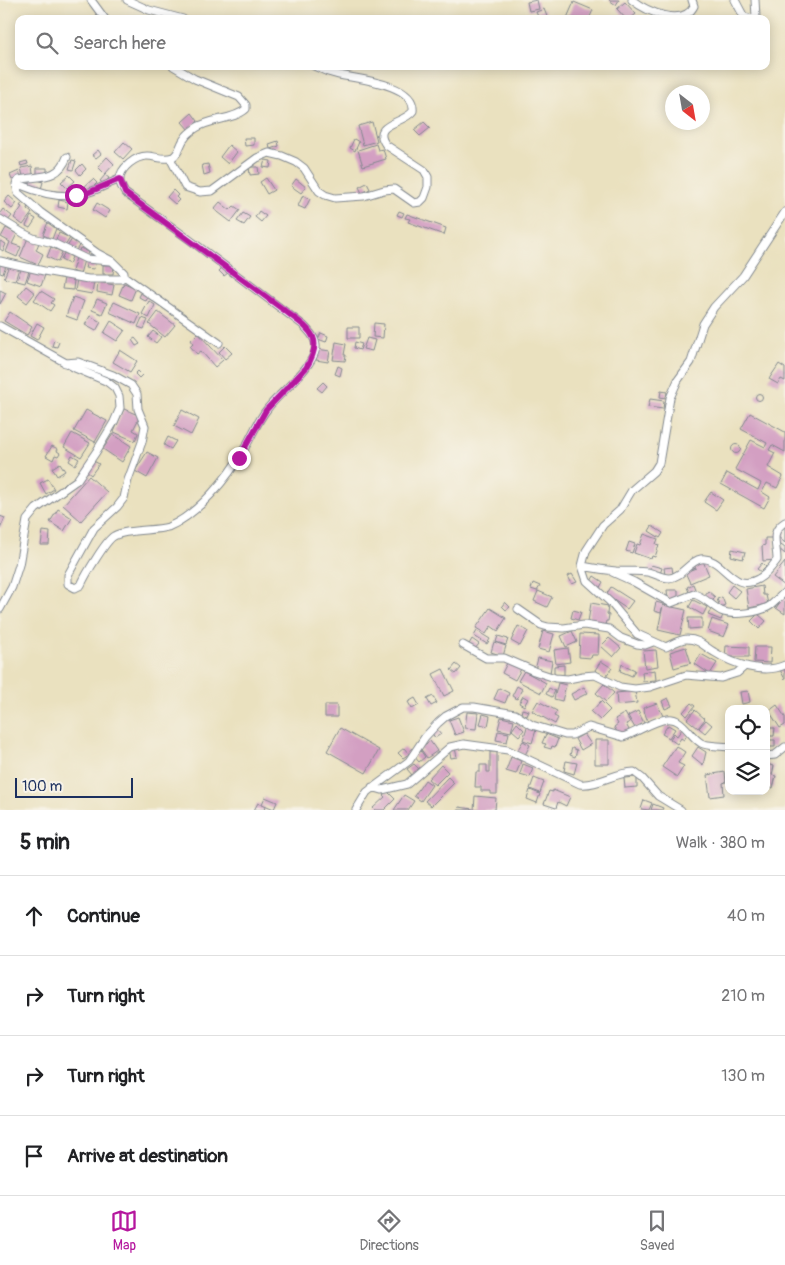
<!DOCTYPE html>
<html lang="en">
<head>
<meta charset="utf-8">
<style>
  :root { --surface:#fff; --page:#f2f2f2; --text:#202124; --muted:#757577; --line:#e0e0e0; --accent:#b5179e }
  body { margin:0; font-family:Pangolin,sans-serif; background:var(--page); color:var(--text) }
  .controls { position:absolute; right:15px; bottom:15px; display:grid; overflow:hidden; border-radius:10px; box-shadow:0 2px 12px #0003 }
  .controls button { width:45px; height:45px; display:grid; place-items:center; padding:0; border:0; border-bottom:1px solid var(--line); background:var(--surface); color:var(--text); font:25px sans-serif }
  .compass { position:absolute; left:665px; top:85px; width:45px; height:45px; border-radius:50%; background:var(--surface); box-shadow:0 2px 12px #0003; rotate:149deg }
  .scale { position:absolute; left:15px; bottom:12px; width:118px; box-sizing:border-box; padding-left:5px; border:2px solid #1b2f5e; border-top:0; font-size:14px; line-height:18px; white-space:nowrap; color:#1b2f5e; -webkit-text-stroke:4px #f7f3e8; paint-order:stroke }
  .stop { position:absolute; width:15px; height:15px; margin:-11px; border:4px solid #b5179e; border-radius:50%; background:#fff }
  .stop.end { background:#b5179e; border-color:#fff; box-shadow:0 1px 5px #0008 }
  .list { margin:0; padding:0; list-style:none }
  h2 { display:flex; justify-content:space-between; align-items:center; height:65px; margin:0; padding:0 20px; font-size:21px }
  h2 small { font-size:16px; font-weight:400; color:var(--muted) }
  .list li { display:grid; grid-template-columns:32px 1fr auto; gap:15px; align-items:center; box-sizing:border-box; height:80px; padding:0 20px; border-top:1px solid var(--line) }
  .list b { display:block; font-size:19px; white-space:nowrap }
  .list em { font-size:16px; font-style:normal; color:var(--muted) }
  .icon { flex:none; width:28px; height:28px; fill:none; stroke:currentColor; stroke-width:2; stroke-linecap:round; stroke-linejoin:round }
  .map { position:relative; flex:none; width:785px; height:810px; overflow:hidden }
  .search { position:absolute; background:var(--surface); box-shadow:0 2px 12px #0003; left:15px; right:15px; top:15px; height:55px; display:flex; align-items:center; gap:12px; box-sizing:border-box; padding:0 18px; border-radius:10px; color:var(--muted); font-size:19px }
  .sheet { height:385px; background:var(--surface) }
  nav { display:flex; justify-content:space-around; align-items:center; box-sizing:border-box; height:70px; border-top:1px solid var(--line); background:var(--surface); font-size:14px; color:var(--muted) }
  nav a { display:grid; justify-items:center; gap:2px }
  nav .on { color:var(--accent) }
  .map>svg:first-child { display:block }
  .building { fill:#d39fc2 }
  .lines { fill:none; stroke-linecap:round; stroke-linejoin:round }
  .minor-casing { stroke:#82888e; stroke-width:9 }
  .minor { stroke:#fff; stroke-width:7 }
  .route { stroke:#b5179e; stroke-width:6 }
</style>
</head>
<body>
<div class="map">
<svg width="785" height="810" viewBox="0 0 785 810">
  <rect width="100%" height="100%" fill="#f7f3e8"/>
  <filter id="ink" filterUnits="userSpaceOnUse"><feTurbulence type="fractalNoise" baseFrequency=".02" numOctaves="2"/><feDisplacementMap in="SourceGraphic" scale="10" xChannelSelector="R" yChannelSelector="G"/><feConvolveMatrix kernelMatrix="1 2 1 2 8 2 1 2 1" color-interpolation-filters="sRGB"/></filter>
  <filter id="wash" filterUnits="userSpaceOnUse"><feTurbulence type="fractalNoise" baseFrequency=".0096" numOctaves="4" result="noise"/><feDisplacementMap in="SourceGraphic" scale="20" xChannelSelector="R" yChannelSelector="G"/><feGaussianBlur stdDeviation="1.12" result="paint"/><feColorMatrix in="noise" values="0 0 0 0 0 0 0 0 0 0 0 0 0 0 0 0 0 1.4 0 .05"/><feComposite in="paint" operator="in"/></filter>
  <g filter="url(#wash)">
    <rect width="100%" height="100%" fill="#eae1bf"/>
    <g id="blocks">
      <path class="building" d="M537 0 539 9 529 11 527 2Z
        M609 0H619L616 5Z
        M574 2 593 10 589 19 567 18Z
        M625 2 636 14 630 19H626L617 9Z
        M544 9 548 19H539L536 12Z
        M192 113 198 121 189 130 182 122Z
        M372 122 377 141 363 145 358 126Z
        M424 122 430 128 420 136 414 130Z
        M244 138H254V145L245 146Z
        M354 139 359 142 355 151 350 148Z
        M278 141 279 146 270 149 269 144Z
        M124 142 132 149 123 159 115 152Z
        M376 144 378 150 383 149 386 159 363 166 358 150Z
        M229 145 237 152 228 164 220 157Z
        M98 150 101 154 96 158 92 155Z
        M107 157 114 164 105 174 98 167Z
        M72 160 76 161 73 170 69 169Z
        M265 160 271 161 270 168 263 167Z
        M27 161 28 164 21 166 20 163Z
        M82 164 86 169 80 175 76 170Z
        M208 164 210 173 204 175 202 165Z
        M32 166 33 174 23 176 21 168Z
        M249 167H258L259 174 250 175Z
        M37 168H47V174L37 175Z
        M19 171 21 177 12 180 10 175Z
        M69 175 75 181 67 188 61 182Z
        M105 175 109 178 104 184 100 181Z
        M32 178 43 182 41 189 29 185Z
        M266 178 274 190 267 194 260 182Z
        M93 179 97 183 89 191 85 186Z
        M296 179 306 187 301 193 291 186Z
        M367 183 370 189 362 193 359 187Z
        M173 190 178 195 176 197 179 200 175 204 167 197Z
        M303 195 310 199 305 209 298 206Z
        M9 196 17 203 12 209 4 202Z
        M59 200 68 202 67 209 58 207Z
        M23 202 28 206 27 209 32 213 23 225 14 218 22 207 20 206Z
        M220 202 230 210 234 206 240 210 231 222 214 209Z
        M97 203 110 211 105 218 93 210Z
        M3 209 12 216 7 222 0 217V213Z
        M259 211 266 216 261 222 255 217Z
        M399 211 404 213 402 217 397 215Z
        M243 213 250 217 244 225 237 221Z
        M407 214 446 228 444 235 408 222 410 219 405 218Z
        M31 216 36 219 30 228 26 226Z
        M48 222 57 226 52 239 43 235Z
        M6 228 17 234 12 244 21 247 17 257 6 252 10 242 1 237Z
        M59 233 70 238 65 246 55 242Z
        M28 238 39 243 36 250 43 254 38 265 20 257Z
        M72 239 80 244 75 252 67 247Z
        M0 241 6 244 3 251 0 249Z
        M51 247 62 252 58 262 47 257Z
        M80 248 89 252 87 257 78 254Z
        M64 253 72 257 69 264 61 260Z
        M76 258 84 260 80 274 72 271Z
        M87 262 95 264 94 269 85 268Z
        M0 263 6 265 3 274 0 273Z
        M9 265 19 268 15 281 4 278Z
        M103 265H114L113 274H103Z
        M223 267 228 273 224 276 219 271Z
        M21 268 29 271 25 283 17 281Z
        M31 270 45 275 41 286 27 281Z
        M64 278 74 280 73 290 62 289Z
        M77 279 94 282 92 294 75 291Z
        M98 282 114 285 112 295 97 292Z
        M124 283 136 288 131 300 119 295Z
        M26 286 35 293 27 303 18 296Z
        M0 290 6 293 0 304Z
        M41 291 54 299 51 303 54 305 50 311 34 300Z
        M141 293 148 297 146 301 139 297Z
        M73 297 84 301 77 320 66 316Z
        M97 299 107 303 102 314 92 310Z
        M149 301 155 305 149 318 142 314Z
        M114 302 140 314 136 324 109 312Z
        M10 312 32 327 27 335 4 321Z
        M158 312 175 325 165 337 149 324Z
        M90 316 101 322 96 331 85 325Z
        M142 318 148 320 144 329 138 327Z
        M111 321 125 330 117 341 104 333Z
        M37 323 44 327 37 340 30 336Z
        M374 323 384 324 383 338 373 337Z
        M348 327H359V338H348Z
        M153 331 161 337 156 343 148 337Z
        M198 333 223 360 215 367 201 351 197 354 190 346 193 343 191 340Z
        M321 333 328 336 326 342 318 339Z
        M135 338 140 344 136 346 132 340Z
        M367 338 375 340 372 351 363 349Z
        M54 340 59 342 57 347 52 346Z
        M336 342 346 344 344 355H346L345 361 333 360Z
        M355 342 362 344 360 350 354 348Z
        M225 346 232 353 225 359 219 352Z
        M317 349 330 351 328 362 316 360Z
        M120 350 137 361 130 372 113 362Z
        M779 364 785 368V381L781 379 778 384 769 379Z
        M338 366 342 368 340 376 335 374Z
        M138 371 142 375 139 378 135 374Z
        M323 382 327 386 322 392 317 388Z
        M661 391 667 392 666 398 660 397Z
        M755.5 397a3.5 3.5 0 1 1 7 0a3.5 3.5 0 1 1-7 0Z
        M650 399 664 401 663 409 648 407Z
        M124 409 140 416 133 430 138 433 135 441 114 432Z
        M86 410 107 421 95 442 74 431Z
        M182 410 199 419 191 435 174 426Z
        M750 413 785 432V452L772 445 769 450 775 453 768 467 783 476 777 488 767 483 762 492 770 497 764 508 721 484 727 473 758 490 761 483 735 469 751 440 765 447 767 443 741 429Z
        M72 433 90 443 81 457 64 447Z
        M113 434 131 446 122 462 103 449Z
        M168 437 176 441 171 449 164 445Z
        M731.5 449a4.5 4.5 0 1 1 9 0a4.5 4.5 0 1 1-9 0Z
        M52 446 58 449 57 451 60 453 58 456 55 455 53 460 46 456Z
        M147 452 158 458 147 478 135 471Z
        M72 455 79 459 75 465 69 461Z
        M92 460 99 464 91 475 85 470Z
        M60 463 65 471 57 476 52 468Z
        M89 476 107 492 81 521 63 505Z
        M48 479 54 489 46 494 40 483Z
        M711 492 723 500 716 510 704 502Z
        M58 509 72 518 64 531 50 522Z
        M0 516 5 518 0 529Z
        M785 525V543L776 535Z
        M652 526 663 533 660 538 649 531Z
        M43 531 50 532 49 545H41Z
        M644 534 658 539 656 544 659 545 655 557 652 556 651 559 634 553 637 544 640 545Z
        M765 538H773L775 560 763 561 762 546 765 545Z
        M629 542 635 544 632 553 626 551Z
        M781 545 785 548V554L778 548Z
        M732 549 745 552 743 559 731 556Z
        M703 561 709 575 690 583 685 572 696 568 694 565Z
        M785 562V586L773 577Z
        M762 563 766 567 761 572 757 569Z
        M651 565 662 568 660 574 649 571Z
        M672 567 673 574 665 575 664 568Z
        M572 574 577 582 572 584 568 576Z
        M594 576 603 582 599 589 590 583Z
        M533 583 540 586 537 591 531 589Z
        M693 584 695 589 689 592 687 587Z
        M732 585 740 591 734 598 727 592Z
        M762 586 763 595H766L768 604 749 608 746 589Z
        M611 587 633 601 627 609 606 595Z
        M667 590H678V599H668Z
        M538 591 552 597 547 607 534 601Z
        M708 591 715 597 712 602 704 596Z
        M785 595V614L776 608Z
        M722 597 725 605 720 607 717 599Z
        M693 600 707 607 703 615 689 607Z
        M505 602 510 607 506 610 502 606Z
        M656 602 663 604 661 613 654 611Z
        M591 603 608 606 607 614 609 615 608 621H606L605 625 588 622Z
        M663 605 686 610 680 635 658 630Z
        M490 608 506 618 498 631 491 626 486 634 476 628Z
        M711 609 723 615 721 620 708 615Z
        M573 610 581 612 578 620 571 618Z
        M758 614 766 621 759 629 751 621Z
        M688 618H702V628L689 629Z
        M712 619 729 625 724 637 708 631Z
        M518 626 528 631 520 646 511 641Z
        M477 631 490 639 487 644 474 636Z
        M543 631 554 634 549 652 538 649Z
        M572 631 577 642 566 647 561 636Z
        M580 634 599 635 598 655H592L591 658 579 657Z
        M498 636 508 639 506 645 496 642Z
        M609 638 621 648 613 657 601 646Z
        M472 639 479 644 474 650 468 646Z
        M494 642 506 646 503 656 491 652Z
        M726 646 749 647V657H725Z
        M686 647 691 663 674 668 670 652Z
        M755 647H771L770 663 754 662Z
        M568 648 570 662 556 664 554 650Z
        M656 650 658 666 645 668 643 651Z
        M701 654 717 663 710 674 695 664Z
        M538 658 552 661 550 673 535 670Z
        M508 661 521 669 515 680 502 673Z
        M601 661 612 668 605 677 595 670Z
        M456 664 461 668 456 674 451 670Z
        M622 664 635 670 632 676 620 671Z
        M564 665V675L554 676V666Z
        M785 667V679L780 670Z
        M443 669 454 691 444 696 433 674Z
        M655 670 656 680 643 681 642 672Z
        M524 671 546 683 541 693 518 681Z
        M558 683 566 685 562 701 554 699Z
        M604 684 614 693 606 702 596 693Z
        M517 686 522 689 517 699 512 696Z
        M584 687 588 693 574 700 571 694Z
        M499 688 509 693 505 703 494 699Z
        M549 688 555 691 552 697 546 694Z
        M635 691 637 703 617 705 616 693Z
        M748 691 750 702 742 704 740 692Z
        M433 696 437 703 431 706 427 699Z
        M523 696 528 699 524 706 519 703Z
        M415 698 419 705 412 709 408 702Z
        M668 698 672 706 665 709 662 701Z
        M538 701 557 711 554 716 558 718 555 724 532 711Z
        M601 701 610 710 600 720 591 712Z
        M657 703 663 716 648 722 643 708Z
        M691 703 695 706 687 716 683 712Z
        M325 705H337V717H325Z
        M777 705 785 717V725L780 728 769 711Z
        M522 709 529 711 527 716 521 714Z
        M695 710 705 719 698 728 687 719Z
        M638 711 644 723 635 728 628 716Z
        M467 712 478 713 476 729 465 728Z
        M625 713 630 722 626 724 629 730 620 736 614 727 618 724 615 719Z
        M483 714 490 716 488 726 480 724Z
        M458 717 464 732 455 735 449 720Z
        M501 717 514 720 511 732 498 729Z
        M706 720 712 725 705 733 699 728Z
        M517 723 524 730 519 736 512 730Z
        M668 725 675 729 669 738 662 734Z
        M527 727 536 730 532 743 523 740Z
        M340 728 379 750 366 773 327 751Z
        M766 728H775L774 736H766Z
        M437 729 441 734 435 738 432 733Z
        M682 729 688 733 684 740 681 738 677 744 670 739 674 733 677 736Z
        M498 731 509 733 507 742 496 740Z
        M546 734 558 739 555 747 552 746 551 749 544 747 546 744 542 743Z
        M584 734 591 744 581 750 575 739Z
        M595 740H609V764H595Z
        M766 740H775V747H766Z
        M430 741 437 751 427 758 420 748Z
        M523 741 530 745 525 755 517 751Z
        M676 746 685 752 678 763 684 766 677 777 662 767Z
        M698 747 706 752 703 765 692 756Z
        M404 748 409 754 403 758 398 753Z
        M455 748 457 757 451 758 449 750Z
        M572 748 577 750 575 757 570 755Z
        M421 751 425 757 419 762 414 756Z
        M490 752H497V794H490V791H481V787H475L476 772H480V765H487V772H490Z
        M511 757 521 761 516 774 506 771Z
        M566 761 577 763 574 774 564 771Z
        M414 764 419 769 412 775 407 769Z
        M523 764 533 768 530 777 520 774Z
        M766 764 774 766 772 775 776 776 773 788 766 787Z
        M441 765 448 772 435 785 428 779Z
        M725 772 726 782 723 783 724 795 710 797 707 775Z
        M448 777 454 783 431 806 425 801Z
        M637 777V787L625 788 624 778Z
        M534 778 544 782 540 793 530 789Z
        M425 780 432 785 421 801 414 796Z
        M530 790 540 794 537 803 527 799Z
        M553 790 570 797 566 806 558 802 556 808 544 804 549 791 553 792Z
        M387 791 395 799 384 810H375L373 808 385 797 383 795Z
        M404 795 414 801 408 810H394Z
        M475 796 496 798 495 810H474Z
        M265 797 277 802 274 809 262 804Z
        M644 800 652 803 649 810 641 809Z
        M258 803 265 807 264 810H254Z
        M653 804 663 808 662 810H651Z
        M459 807 473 809V810H458Z"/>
    </g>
  </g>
  <g filter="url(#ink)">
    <use href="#blocks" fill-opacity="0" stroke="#82888e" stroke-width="1"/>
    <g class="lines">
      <g class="minor-casing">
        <path id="minor" d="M91 0 105 19
          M127 0 149 10 183 19
          M632 0C646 11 683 28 694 6L692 0
          M735 0 744 17 752 19 756 17 755 0
          M170 158 185 187 200 192 212 191 257 158 269 153 282 156 296 162 304 168 319 191 325 195 335 198 364 196 384 190 394 189 414 203 420 202 424 198 428 187V177L424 170 386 145C370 123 404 124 413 111 416 84 358 79 339 75 330 73 322 70 314 66
          M17 188 16 184 19 180C39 175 58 181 67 157
          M785 212 743 276 714 307 703 324 691 362 678 380 670 398 659 463 654 471 632 490 620 510 603 525 586 551 582 566 587 581 610 602 637 634 666 647C672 644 680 639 687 639 699 639 705 647 714 652 733 664 763 675 785 665
          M0 219 23 233 33 238 53 243 86 259 110 261
          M0 261 44 271 88 279H121L124 276V273L112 261 97 253 40 212 18 193 17 188 21 185C40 193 63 199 83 194 96 191 107 184 120 179
          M124 276 219 343
          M0 326 75 368 106 381 115 388 119 396 120 408 114 422 96 452 77 480 36 509 27 520 19 565 12 587 0 609
          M65 363 78 362 113 375 131 385 137 394 138 409 145 426 142 442 128 480 124 498 117 507 94 528 68 575V584L75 588 81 585C85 576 106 540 114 536 126 529 154 531 168 527 197 515 228 478 243 451 252 437 257 421 268 408 281 391 312 369 316 348 317 339 309 331 303 325L190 240 125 193C123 189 119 184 120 179 120 168 136 156 147 156 156 156 163 161 173 157 180 153 180 143 185 138 187 134 193 130 196 128 211 118 234 120 246 109V105L239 97 195 79 173 66
          M582 566C593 568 605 570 616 571 627 571 636 571 647 572 654 573 661 578 669 578 681 578 689 561 701 559 723 556 732 594 758 579 766 575 772 567 777 560 777 544 769 532 785 522
          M612 572 634 582 671 603 694 594C705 597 711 606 721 611 733 616 760 613 771 605 776 601 780 596 785 592
          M518 609 541 625 548 627 564 628 584 625 609 629 621 638 637 644 645 645 653 642
          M463 645 486 658H504L534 671 555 678 568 679 583 676 595 675 620 687 635 689 650 687 686 675 721 678 737 673 745 666
          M766 756 775 755 785 747
          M372 787 382 790 407 784 450 747 464 744 508 750 580 784C598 786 615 772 634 772L642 778 658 796 681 810
          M356 810 367 792 409 761 425 737 438 723 446 716 463 707H474L515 714 532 725 565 735H572L589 727 623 737C638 732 652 721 667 719 683 717 689 736 701 743 709 747 720 745 729 747"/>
      </g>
      <use href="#minor" class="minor"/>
    </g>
  </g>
  <g class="lines" filter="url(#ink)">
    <path class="route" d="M76 195 87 193 120 179 125 193 284 310C308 329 326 336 306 368L266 410 239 458"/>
  </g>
</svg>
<div class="controls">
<button><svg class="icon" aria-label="locate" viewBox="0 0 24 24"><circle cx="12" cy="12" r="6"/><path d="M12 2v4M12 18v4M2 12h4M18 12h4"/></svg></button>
<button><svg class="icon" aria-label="layers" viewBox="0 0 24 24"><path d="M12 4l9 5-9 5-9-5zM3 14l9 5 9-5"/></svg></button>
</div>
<svg class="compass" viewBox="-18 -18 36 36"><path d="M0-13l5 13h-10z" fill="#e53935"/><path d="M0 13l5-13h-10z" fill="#757577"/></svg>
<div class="scale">100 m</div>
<div class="stop" style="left:76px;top:195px"></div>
<div class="stop end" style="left:239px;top:458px"></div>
<div class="search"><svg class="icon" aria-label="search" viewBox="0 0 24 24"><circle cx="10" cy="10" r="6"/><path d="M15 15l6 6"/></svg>Search here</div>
</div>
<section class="sheet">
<h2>5 min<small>Walk · 380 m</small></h2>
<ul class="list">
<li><svg class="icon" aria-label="ahead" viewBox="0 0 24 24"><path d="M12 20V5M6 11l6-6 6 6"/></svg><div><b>Continue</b></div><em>40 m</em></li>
<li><svg class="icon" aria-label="right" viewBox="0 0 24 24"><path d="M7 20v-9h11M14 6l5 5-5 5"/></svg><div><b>Turn right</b></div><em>210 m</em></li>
<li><svg class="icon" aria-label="right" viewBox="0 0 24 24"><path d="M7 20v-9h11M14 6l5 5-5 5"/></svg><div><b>Turn right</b></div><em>130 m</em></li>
<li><svg class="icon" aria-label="arrive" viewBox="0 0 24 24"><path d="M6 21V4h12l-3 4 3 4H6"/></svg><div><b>Arrive at destination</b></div></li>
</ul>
</section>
<nav>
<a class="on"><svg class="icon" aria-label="map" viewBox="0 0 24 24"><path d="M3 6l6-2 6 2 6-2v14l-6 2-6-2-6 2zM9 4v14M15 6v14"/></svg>Map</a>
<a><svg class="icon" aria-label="directions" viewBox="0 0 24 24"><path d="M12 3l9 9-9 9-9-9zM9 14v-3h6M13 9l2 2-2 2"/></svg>Directions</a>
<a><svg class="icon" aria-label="saved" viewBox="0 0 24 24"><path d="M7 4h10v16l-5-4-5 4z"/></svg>Saved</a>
</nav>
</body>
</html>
